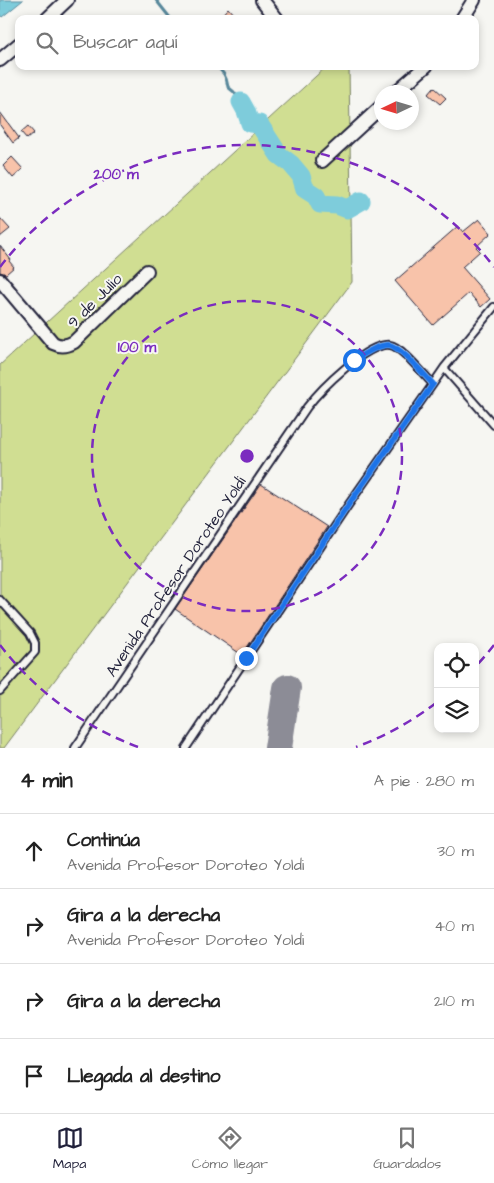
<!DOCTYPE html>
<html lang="es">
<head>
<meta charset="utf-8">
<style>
  :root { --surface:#fff; --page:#f2f2f2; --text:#222; --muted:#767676; --line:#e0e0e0; --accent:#22223b }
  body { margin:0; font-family:"Architects Daughter",sans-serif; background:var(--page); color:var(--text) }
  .controls { position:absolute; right:15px; bottom:15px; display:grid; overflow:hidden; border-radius:10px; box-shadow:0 2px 8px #0003 }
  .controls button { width:45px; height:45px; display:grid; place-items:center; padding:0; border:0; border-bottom:1px solid var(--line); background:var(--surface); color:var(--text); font:25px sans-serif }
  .compass { position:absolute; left:374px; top:85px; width:45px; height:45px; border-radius:50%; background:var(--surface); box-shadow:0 2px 8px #0003; rotate:266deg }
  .stop { position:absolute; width:15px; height:15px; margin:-11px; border:4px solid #1a73e8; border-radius:50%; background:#fff }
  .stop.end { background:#1a73e8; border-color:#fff; box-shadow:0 1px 5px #0008 }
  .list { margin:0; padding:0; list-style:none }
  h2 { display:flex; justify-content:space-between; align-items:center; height:65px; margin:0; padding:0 20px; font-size:21px }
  h2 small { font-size:16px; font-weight:400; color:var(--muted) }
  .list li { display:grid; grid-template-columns:32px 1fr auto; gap:15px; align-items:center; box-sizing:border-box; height:75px; padding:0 20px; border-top:1px solid var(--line) }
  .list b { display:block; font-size:19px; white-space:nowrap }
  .list p { margin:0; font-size:16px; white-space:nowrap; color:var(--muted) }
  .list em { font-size:16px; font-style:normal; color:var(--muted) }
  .icon { flex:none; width:28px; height:28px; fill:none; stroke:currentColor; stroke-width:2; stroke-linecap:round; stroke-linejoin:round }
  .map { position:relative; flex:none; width:494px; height:748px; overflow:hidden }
  .search { position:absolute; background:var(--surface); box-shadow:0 2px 8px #0003; left:15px; right:15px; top:15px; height:55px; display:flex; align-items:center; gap:12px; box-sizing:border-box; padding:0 18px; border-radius:10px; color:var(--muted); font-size:19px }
  .sheet { height:365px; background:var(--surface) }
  nav { display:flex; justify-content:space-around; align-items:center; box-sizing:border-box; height:70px; border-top:1px solid var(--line); background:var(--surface); font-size:14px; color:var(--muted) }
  nav a { display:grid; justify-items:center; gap:2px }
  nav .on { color:var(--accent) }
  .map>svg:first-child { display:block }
  .green { fill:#d0de92; stroke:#798066 }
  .water { fill:#7eccdb; stroke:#59889b }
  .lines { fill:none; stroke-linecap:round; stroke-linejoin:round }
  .stream { stroke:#59889b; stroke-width:3 }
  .river { stroke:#7eccdb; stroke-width:19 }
  .taxiway { stroke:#8c8c96; stroke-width:28 }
  .building { fill:#f8c3aa; stroke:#22223b }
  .service-casing { stroke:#22223b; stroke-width:10 }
  .minor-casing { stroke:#22223b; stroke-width:16 }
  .service { stroke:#f6f6f2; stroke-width:6 }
  .minor { stroke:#f6f6f2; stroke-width:12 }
  .route { stroke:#1a73e8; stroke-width:6 }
  .ring { fill:none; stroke:#7b2cbf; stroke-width:2.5; stroke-dasharray:9 6 }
  .labels { text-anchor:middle; stroke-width:4; stroke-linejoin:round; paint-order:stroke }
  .street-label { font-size:16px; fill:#22223b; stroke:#f6f6f2 }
  .centre { fill:#7b2cbf; stroke:#f6f6f2; stroke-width:2.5 }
  .ring-label { font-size:15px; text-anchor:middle; font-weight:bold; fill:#7b2cbf; stroke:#f6f6f2; stroke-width:4; stroke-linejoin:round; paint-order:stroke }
</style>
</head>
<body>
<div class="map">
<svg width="494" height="748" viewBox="0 0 494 748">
  <rect width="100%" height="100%" fill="#f6f6f2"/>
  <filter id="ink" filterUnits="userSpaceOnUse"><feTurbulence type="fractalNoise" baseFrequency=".02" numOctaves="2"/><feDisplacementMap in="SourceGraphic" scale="10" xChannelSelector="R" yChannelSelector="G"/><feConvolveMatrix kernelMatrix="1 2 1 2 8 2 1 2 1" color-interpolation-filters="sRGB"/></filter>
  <g filter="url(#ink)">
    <path class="green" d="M327 66H349L352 282 4 748H0V365Z"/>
    <path class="water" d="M0 0H23L2 17 0 15Z"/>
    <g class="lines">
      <path class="stream" d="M156 0 171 19
        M215 66C223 70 227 78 228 87L234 92 241 102"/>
      <path class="river" d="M241 102 246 111 250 123 259 124 279 155 291 164 301 176 305 189 316 196 320 204 337 205 347 209 361 201"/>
      <path class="taxiway" d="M278 748 287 688"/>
    </g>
    <path class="building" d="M228 8 234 15 230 19H218Z
      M434 87 446 98 440 104 428 94Z
      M0 112 19 138 13 143 0 125Z
      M28 126 34 133 27 139 21 132Z
      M12 157 23 169 13 178 3 166Z
      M0 218 10 229 0 237Z
      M479 219 491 233 476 247 480 251 462 267 490 299 481 307 469 293 433 325 395 281 458 226 463 232Z
      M0 246 11 260 9 261 14 267 6 274 0 272Z
      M261 484 327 527 242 655 175 609Z"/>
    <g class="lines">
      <g class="service-casing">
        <path id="service" d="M444 368 494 425
          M0 600 30 633 35 643V652L0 691
          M75 748 307 407C320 390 367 342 390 345 401 346 424 375 433 384
          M186 748 349 504 433 384 444 368 494 307"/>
      </g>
      <g class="minor-casing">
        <path id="minor" d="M262 0 277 19
          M47 19 67 0
          M462 19 474 0
          M0 60 19 44
          M396 92 426 66
          M322 161 382 106
          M0 280 53 343C61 347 67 346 74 342L147 271"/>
      </g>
      <use href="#service" class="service"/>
      <use href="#minor" class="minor"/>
    </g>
  </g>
  <g class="lines" filter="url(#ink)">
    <path class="route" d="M246 658 349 504 433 384C424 375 400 346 389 345 378 344 363 355 354 360"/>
  </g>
  <g class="ring">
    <circle cx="247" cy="456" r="155"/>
    <path d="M494 645A311 311 0 0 1 476 666M436 703A311 311 0 0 1 356 747M138 747A311 311 0 0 1 0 645M0 267A311 311 0 0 1 494 267"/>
  </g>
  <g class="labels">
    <g class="street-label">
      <text transform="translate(94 300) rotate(-45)" y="6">9 de Julio</text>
      <text transform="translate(175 576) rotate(-56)" y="6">Avenida Profesor Doroteo Yoldi</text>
    </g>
  </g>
  <circle cx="247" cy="456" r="8" class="centre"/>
  <g class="ring-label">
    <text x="116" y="179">200 m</text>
    <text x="137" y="352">100 m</text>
  </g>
</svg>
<div class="controls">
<button><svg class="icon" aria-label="locate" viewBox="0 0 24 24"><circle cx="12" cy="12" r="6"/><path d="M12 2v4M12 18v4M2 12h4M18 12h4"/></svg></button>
<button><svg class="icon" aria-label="layers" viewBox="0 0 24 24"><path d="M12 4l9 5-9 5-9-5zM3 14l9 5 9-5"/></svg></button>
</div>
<svg class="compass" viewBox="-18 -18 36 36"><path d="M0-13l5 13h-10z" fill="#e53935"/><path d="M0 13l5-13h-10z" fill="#767676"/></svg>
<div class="stop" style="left:354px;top:360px"></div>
<div class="stop end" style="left:246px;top:658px"></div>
<div class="search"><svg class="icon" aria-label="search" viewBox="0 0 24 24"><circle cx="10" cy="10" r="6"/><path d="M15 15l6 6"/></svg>Buscar aquí</div>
</div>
<section class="sheet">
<h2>4 min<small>A pie · 280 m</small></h2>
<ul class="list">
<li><svg class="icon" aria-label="ahead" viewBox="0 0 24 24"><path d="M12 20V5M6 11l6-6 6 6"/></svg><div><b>Continúa</b><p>Avenida Profesor Doroteo Yoldi</p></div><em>30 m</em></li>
<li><svg class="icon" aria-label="right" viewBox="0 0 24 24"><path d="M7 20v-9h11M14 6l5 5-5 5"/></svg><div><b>Gira a la derecha</b><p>Avenida Profesor Doroteo Yoldi</p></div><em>40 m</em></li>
<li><svg class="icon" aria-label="right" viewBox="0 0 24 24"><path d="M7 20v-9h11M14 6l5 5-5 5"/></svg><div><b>Gira a la derecha</b></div><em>210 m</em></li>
<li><svg class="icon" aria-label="arrive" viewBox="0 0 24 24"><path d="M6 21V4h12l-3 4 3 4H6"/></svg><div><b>Llegada al destino</b></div></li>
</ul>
</section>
<nav>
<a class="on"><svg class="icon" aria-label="map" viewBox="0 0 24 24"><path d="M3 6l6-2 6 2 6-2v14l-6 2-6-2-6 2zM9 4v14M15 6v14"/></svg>Mapa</a>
<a><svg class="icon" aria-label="directions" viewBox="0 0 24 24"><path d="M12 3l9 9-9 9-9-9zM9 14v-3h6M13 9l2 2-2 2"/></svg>Cómo llegar</a>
<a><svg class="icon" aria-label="saved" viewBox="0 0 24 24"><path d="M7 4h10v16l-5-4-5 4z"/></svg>Guardados</a>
</nav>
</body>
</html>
